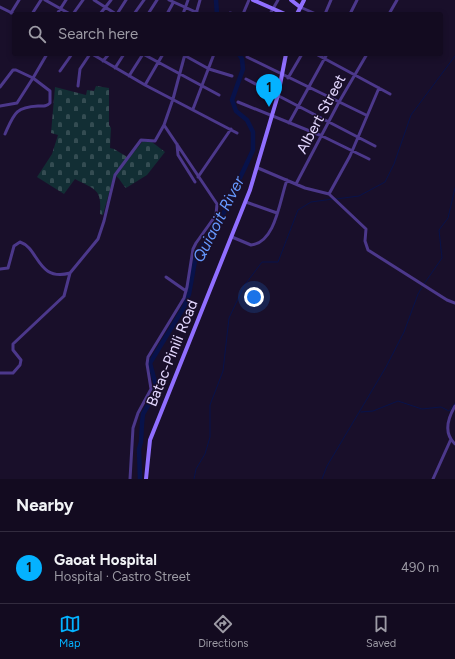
<!DOCTYPE html>
<html lang="en">
<head>
<meta charset="utf-8">
<style>
  :root { --surface:#130b20; --page:#1c1429; --text:#f1f3f6; --muted:#9d9ba5; --line:#322b3e; --accent:#04b2ff }
  body { margin:0; font-family:Figtree,sans-serif; background:var(--page); color:var(--text) }
  .you { position:absolute; left:254px; top:297px; width:14px; height:14px; margin:-10px; border:3px solid #fff; border-radius:50%; background:#1a73e8; box-shadow:0 0 0 6px #1a73e833 }
  .badge { display:grid; place-items:center; width:26px; height:26px; border-radius:50%; background:var(--accent); color:#111; font-size:13px; font-weight:700 }
  .pin { position:absolute; translate:-50% -33px; filter:drop-shadow(0 1px 2px #0008) }
  .pin::after { content:''; position:absolute; top:21px; width:14px; height:12px; background:inherit; clip-path:polygon(0 0,100% 0,50% 100%) }
  .list { margin:0; padding:0; list-style:none }
  h2 { display:flex; justify-content:space-between; align-items:center; height:52px; margin:0; padding:0 16px; font-size:17px }
  h2 small { font-size:13px; font-weight:400; color:var(--muted) }
  .list li { display:grid; grid-template-columns:26px 1fr auto; gap:12px; align-items:center; box-sizing:border-box; height:72px; padding:0 16px; border-top:1px solid var(--line) }
  .list b { display:block; font-size:15px; white-space:nowrap }
  .list p { margin:0; font-size:13px; white-space:nowrap; color:var(--muted) }
  .list em { font-size:13px; font-style:normal; color:var(--muted) }
  .icon { flex:none; width:22px; height:22px; fill:none; stroke:currentColor; stroke-width:2; stroke-linecap:round; stroke-linejoin:round }
  .map { position:relative; flex:none; width:455px; height:479px; overflow:hidden }
  .search { position:absolute; background:var(--surface); box-shadow:0 2px 6px #0003; left:12px; right:12px; top:12px; height:44px; display:flex; align-items:center; gap:10px; box-sizing:border-box; padding:0 14px; border-radius:4px; color:var(--muted); font-size:15px }
  .sheet { height:124px; background:var(--surface) }
  nav { display:flex; justify-content:space-around; align-items:center; box-sizing:border-box; height:56px; border-top:1px solid var(--line); background:var(--surface); font-size:11px; color:var(--muted) }
  nav a { display:grid; justify-items:center; gap:2px }
  nav .on { color:var(--accent) }
  .map>svg:first-child { display:block }
  .cemetery { fill:url(#cemetery-stones) }
  .lines { fill:none; stroke-linecap:round; stroke-linejoin:round }
  .stream { stroke:#08124a; stroke-width:1 }
  .river { stroke:#08124a; stroke-width:4.5 }
  .street { stroke:#4c388b; stroke-width:3 }
  .secondary { stroke:#906fff; stroke-width:4 }
  .labels { text-anchor:middle; stroke-width:3; stroke-linejoin:round; paint-order:stroke }
  .street-label { font-size:15px; fill:#e4d8ff; stroke:#190f2a }
  .water-label { font-size:16px; font-style:italic; fill:#69f; stroke:#190f2a }
</style>
</head>
<body>
<div class="map">
<svg width="455" height="479" viewBox="0 0 455 479">
  <defs>
    <pattern id="cemetery-stones" width="16" height="16" patternUnits="userSpaceOnUse"><rect width="16" height="16" fill="#122e34"/><path d="M2 7V4a2 2 0 0 1 4 0v3zM10 15v-3a2 2 0 0 1 4 0v3z" fill="#344c52"/></pattern>
  </defs>
  <rect width="100%" height="100%" fill="#190f2a"/>
  <path class="cemetery" d="M96 86 109 88V125L111 128 110 148 114 149 129 158 143 141 152 142 165 152 147 175 126 188C121 183 120 178 114 175L103 215 100 214C102 188 95 190 75 179L64 194 37 177 52 154 58 135 51 133 55 87 86 95 87 90 94 91Z"/>
  <g class="lines">
    <path class="stream" d="M336 199 359 196 385 182 394 164 411 115 455 56
      M424 284 442 258 439 230 448 218 455 188
      M361 412 373 411 398 401 422 409 441 407 449 411 455 403
      M194 479 196 469 205 454 210 437V405L223 371 229 318 244 286 262 262H278L298 210 311 202 333 199
      M322 479 327 466 386 367 404 332 418 294 422 287"/>
    <path class="river" d="M216 0 217 14
      M140 479 139 449 141 442 142 423 143 414 154 395 156 386 150 363 184 307 189 294 196 255 218 225 253 150V132L247 120 236 111 232 100 243 69 242 59 239 54"/>
    <path class="street" d="M45 0 70 14
      M94 0 116 14
      M169 0 200 14
      M0 7 14 14
      M300 7 316 14
      M11 13 19 0
      M230 13 234 14
      M32 14 41 0
      M57 14 66 0
      M73 14 83 0
      M100 14 111 0
      M117 14 126 0
      M134 14 144 0
      M148 14 157 0
      M167 14 173 3
      M183 14 188 0
      M196 14 200 0
      M243 14 249 0
      M270 14 278 0
      M325 14 331 0
      M350 14 357 0
      M389 14 397 0
      M92 54 145 85 237 133
      M143 54 219 95
      M182 54 209 69 232 76
      M248 54 247 57 249 58 366 115
      M316 54 390 94
      M103 61 109 54
      M115 68 124 54
      M60 71 72 54
      M129 76 143 54
      M288 78 302 54
      M246 79 375 146
      M145 85 163 54
      M78 86 80 69 90 54
      M0 87 13 70H16L33 78 17 103 0 106
      M238 102 322 136 369 159
      M193 109 214 54
      M289 123 327 54
      M5 134C14 114 15 107 38 106 43 106 46 107 50 103V91L33 78 47 54
      M177 144 178 155 195 182
      M258 168 305 188 329 194 366 229 365 241 368 250 447 300 455 303
      M198 177 231 129
      M296 184 339 102 367 54
      M329 194 350 156 379 88
      M246 202 277 213
      M232 237 251 245C276 243 280 198 287 180
      M0 269 8 268 14 246 20 242C39 248 37 282 70 273L98 239 104 221 115 175 141 140 155 141 164 125 173 99 185 54
      M166 277 186 291
      M0 373H13L20 365 21 360 13 350V344L64 296 70 273
      M455 406C448 418 443 433 455 444
      M130 479 133 428 138 413 151 389 147 364 148 357 184 298 187 287 193 249 196 243 216 215 217 204 164 125
      M433 479 451 439"/>
    <path class="secondary" d="M253 0 285 14
      M291 0 300 7
      M297 14 304 0
      M146 479 150 440 250 190 278 95 286 54"/>
  </g>
  <g class="labels">
    <g class="street-label">
      <text transform="translate(321 114) rotate(-62)" y="5">Albert Street</text>
      <text transform="translate(172 353) rotate(-68)" y="5">Batac-Pinili Road</text>
    </g>
    <g class="water-label">
      <text transform="translate(218 219) rotate(-63)" y="6">Quiaoit River</text>
    </g>
  </g>
</svg>
<div class="you"></div>
<div class="pin badge" style="left:269px;top:107px">1</div>
<div class="search"><svg class="icon" aria-label="search" viewBox="0 0 24 24"><circle cx="10" cy="10" r="6"/><path d="M15 15l6 6"/></svg>Search here</div>
</div>
<section class="sheet">
<h2>Nearby<small></small></h2>
<ul class="list">
<li><span class="badge">1</span><div><b>Gaoat Hospital</b><p>Hospital · Castro Street</p></div><em>490 m</em></li>
</ul>
</section>
<nav>
<a class="on"><svg class="icon" aria-label="map" viewBox="0 0 24 24"><path d="M3 6l6-2 6 2 6-2v14l-6 2-6-2-6 2zM9 4v14M15 6v14"/></svg>Map</a>
<a><svg class="icon" aria-label="directions" viewBox="0 0 24 24"><path d="M12 3l9 9-9 9-9-9zM9 14v-3h6M13 9l2 2-2 2"/></svg>Directions</a>
<a><svg class="icon" aria-label="saved" viewBox="0 0 24 24"><path d="M7 4h10v16l-5-4-5 4z"/></svg>Saved</a>
</nav>
</body>
</html>
